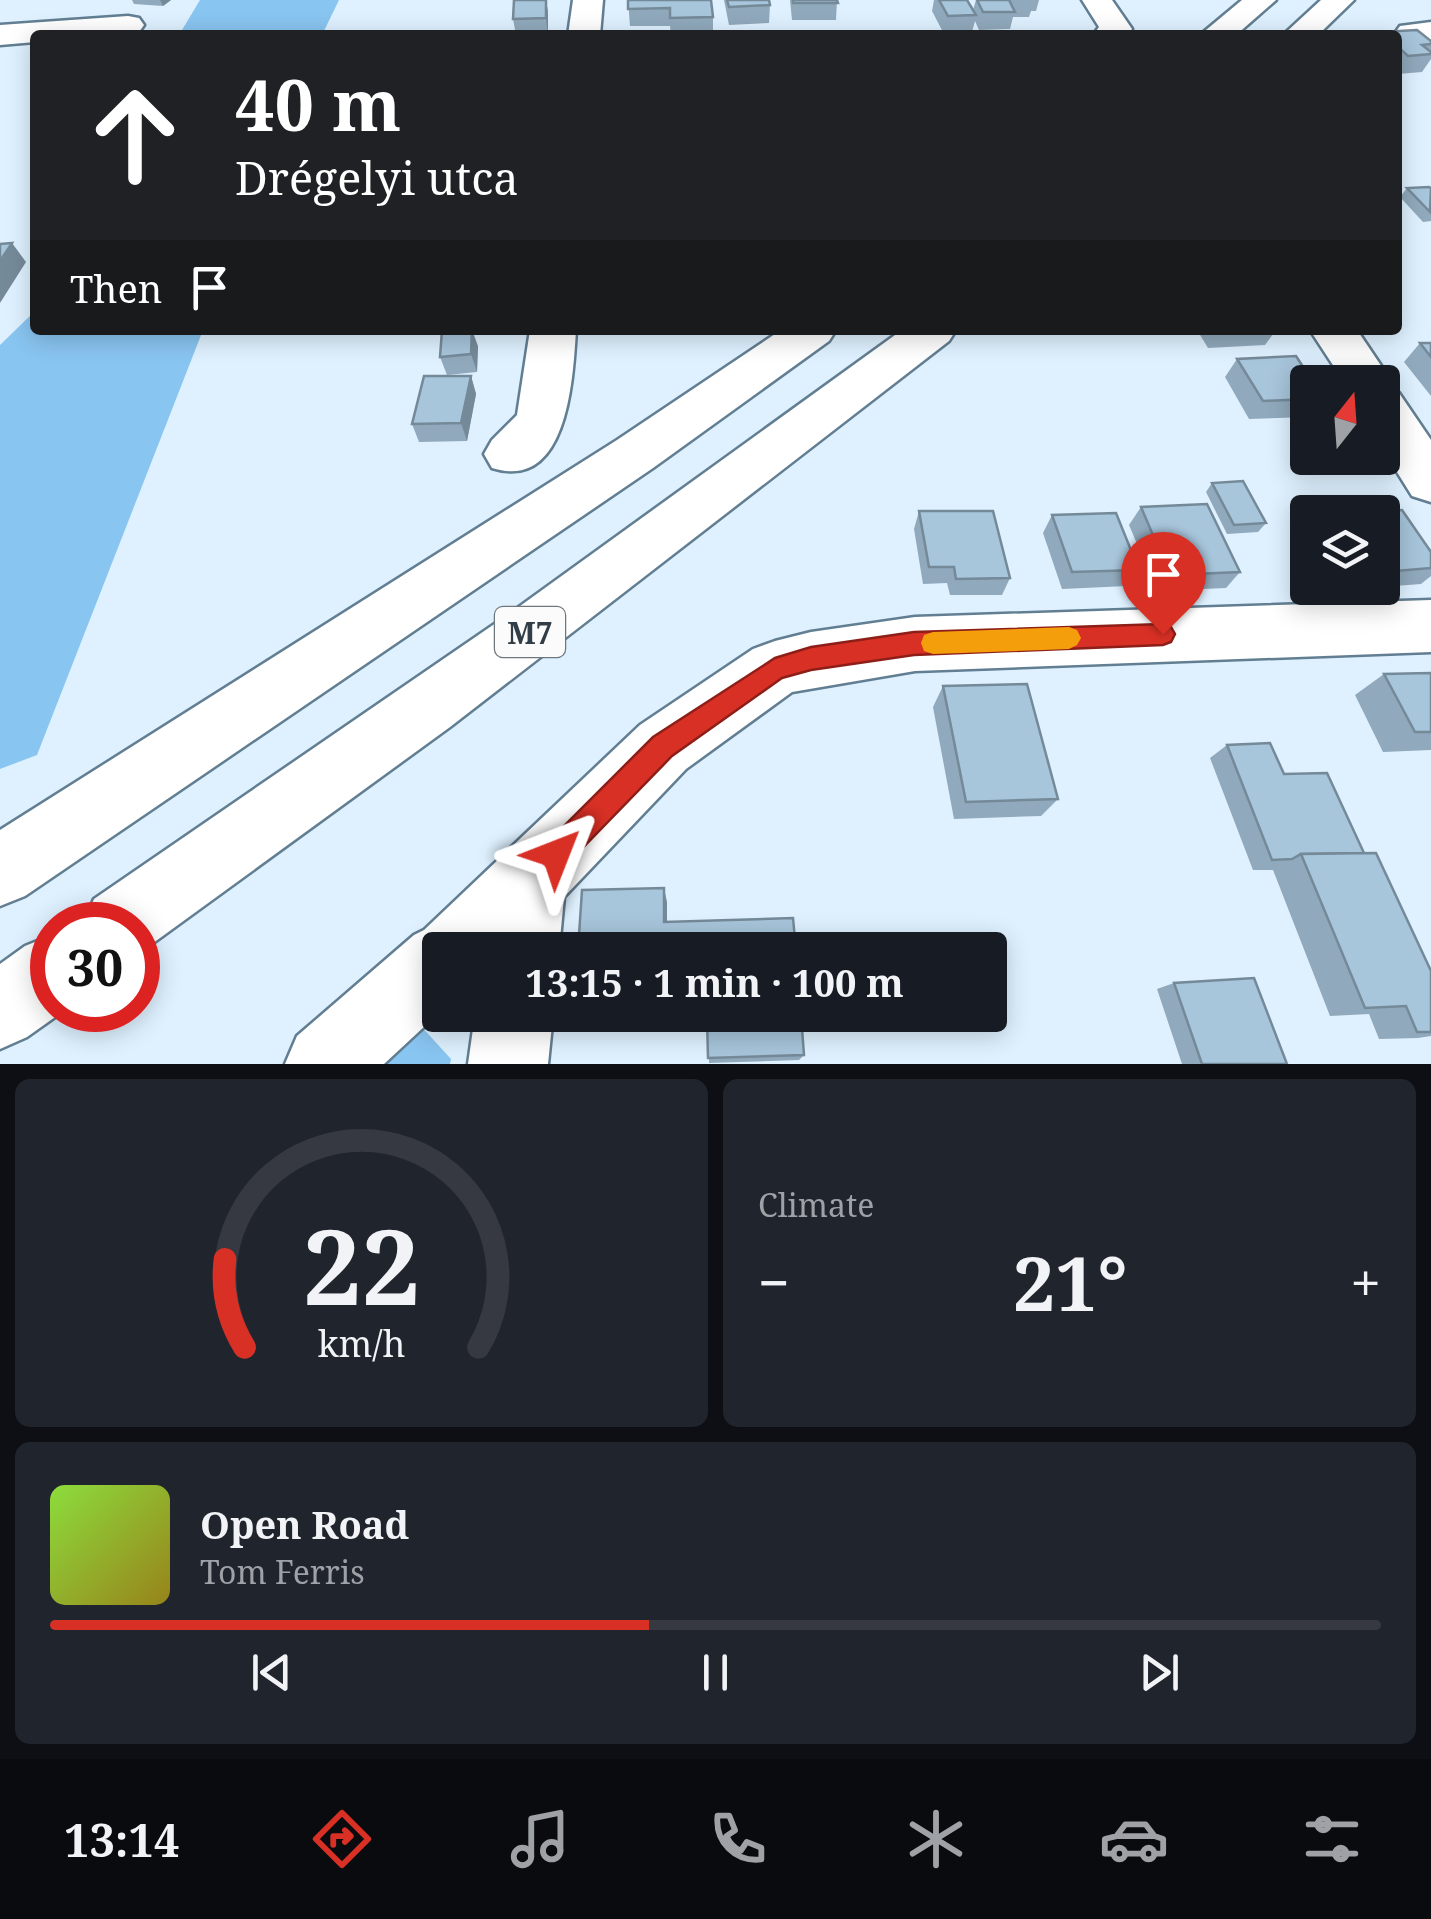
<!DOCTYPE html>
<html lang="en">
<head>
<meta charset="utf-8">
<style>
	body { margin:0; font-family:"Noto Serif",serif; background:#20242c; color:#f1f3f6; height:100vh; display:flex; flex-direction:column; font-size:38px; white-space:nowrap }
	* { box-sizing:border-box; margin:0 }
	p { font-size:32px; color:#9ea1a6 }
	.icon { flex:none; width:55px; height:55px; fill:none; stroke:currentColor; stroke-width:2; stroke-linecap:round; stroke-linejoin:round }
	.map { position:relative; height:1064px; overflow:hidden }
	.details { display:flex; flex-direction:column; gap:15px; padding:15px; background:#0d0f14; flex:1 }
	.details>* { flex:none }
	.top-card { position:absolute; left:30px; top:30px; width:1372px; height:305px; border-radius:10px; box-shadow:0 5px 25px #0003; background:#202124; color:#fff; overflow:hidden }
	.needle { width:65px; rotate:17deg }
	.controls { position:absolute; left:1290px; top:365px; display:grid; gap:20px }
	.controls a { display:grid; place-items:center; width:110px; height:110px; border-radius:10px; background:#171b24; box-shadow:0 5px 25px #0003; font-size:50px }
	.speed { position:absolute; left:30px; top:902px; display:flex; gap:20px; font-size:50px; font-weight:700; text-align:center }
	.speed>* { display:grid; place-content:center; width:130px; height:130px; border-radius:50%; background:#171b24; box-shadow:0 5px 25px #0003; line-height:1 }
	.speed .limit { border:15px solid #d22; background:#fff; color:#111 }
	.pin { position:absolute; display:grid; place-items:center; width:85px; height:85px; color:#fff; margin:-102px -42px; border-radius:50% 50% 50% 0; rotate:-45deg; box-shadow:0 0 10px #0007 }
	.pin .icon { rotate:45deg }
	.me { position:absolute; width:110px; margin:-55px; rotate:45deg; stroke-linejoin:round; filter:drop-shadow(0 0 8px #0008) }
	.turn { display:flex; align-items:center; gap:35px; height:210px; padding:0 40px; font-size:45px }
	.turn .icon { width:130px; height:130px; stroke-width:2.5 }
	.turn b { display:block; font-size:70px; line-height:85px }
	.then { display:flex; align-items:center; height:95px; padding:0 40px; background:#0003; gap:20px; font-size:38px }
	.big { font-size:75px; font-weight:700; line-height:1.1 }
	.details .tile { flex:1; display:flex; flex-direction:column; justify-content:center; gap:15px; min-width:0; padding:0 35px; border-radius:15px; background:#20242c }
	.details .dial { align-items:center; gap:0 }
	.dial svg { height:260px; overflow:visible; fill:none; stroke:#363941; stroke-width:7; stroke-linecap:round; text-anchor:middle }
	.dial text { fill:#f1f3f6; stroke:none }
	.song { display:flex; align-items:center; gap:30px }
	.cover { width:120px; height:120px; border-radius:15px; background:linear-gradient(135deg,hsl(90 70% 55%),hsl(50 70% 35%)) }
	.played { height:10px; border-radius:5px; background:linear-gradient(90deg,#d93025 45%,#363941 45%) }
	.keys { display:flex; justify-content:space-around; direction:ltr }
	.heat { display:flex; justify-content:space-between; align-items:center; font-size:55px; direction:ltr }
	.details .tiles { flex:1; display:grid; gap:15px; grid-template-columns:1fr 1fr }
	.tile:last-child { grid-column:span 2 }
	.trip { position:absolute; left:422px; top:932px; width:585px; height:100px; border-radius:10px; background:#171b24; box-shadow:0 5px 25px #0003; font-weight:700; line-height:100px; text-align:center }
	.tab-bar { display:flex; height:160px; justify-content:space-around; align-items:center; background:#090b0e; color:#9ea1a6 }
	.tab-bar .icon { width:70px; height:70px }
	.tab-bar .selected { color:#d93025 }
	.tab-bar b { font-size:45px; color:#f1f3f6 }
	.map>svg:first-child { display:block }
</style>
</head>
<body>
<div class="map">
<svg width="1431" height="1064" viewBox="0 0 1431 1064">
	<rect width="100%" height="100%" fill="#dff1ff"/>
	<g fill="#89c5f1">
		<polygon points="200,0 339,0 322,35 179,35"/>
		<polygon points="35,311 35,330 203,330 37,755 0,769 0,345"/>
		<polygon points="419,1024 451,1059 450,1064 382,1064"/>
	</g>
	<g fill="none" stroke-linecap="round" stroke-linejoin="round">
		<defs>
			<g id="minor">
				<polygon points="573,0 603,0 600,35 568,35"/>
				<polygon points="1082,0 1112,0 1132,29 1128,35 1093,35 1099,27"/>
				<polygon points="128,16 139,18 144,25 139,32 35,35 35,42 0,45 0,25"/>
				<polygon points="1431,22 1431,42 1400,40 1395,33 1400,26"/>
				<path d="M 530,330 L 576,330 C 573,378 568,492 492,468 L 484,454 L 492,440 L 517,415 Z"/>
				<polygon points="1310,330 1357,330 1392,382 1387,390 1399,393 1431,440 1431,502 1412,496 1382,448 1382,382 1344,382"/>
				<polygon points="1431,600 1431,652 915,671 792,692 686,769 564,897 559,950 440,950 440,1012 384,1064 285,1064 297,1036 414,935 424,930 640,725 753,649 775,641 811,632 915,617"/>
				<polygon points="475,1015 553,1015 548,1064 468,1064"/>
			</g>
			<g id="highway">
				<polygon points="1242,0 1276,0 1236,35 1200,35"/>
				<polygon points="1321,0 1354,0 1318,35 1283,35"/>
				<polygon points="781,330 836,330 829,341 653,468 25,896 0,906 0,830 617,440"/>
				<polygon points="902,330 956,330 949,341 450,727 138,954 138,925 83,925 94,899 509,614"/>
				<polygon points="52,935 52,1010 65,1010 27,1037 0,1049 0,964 25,946"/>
			</g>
		</defs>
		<use href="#minor" stroke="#627e92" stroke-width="5"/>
		<use href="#highway" stroke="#627e92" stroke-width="5"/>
		<use href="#minor" fill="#fff" fill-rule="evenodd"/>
		<use href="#highway" fill="#fff" fill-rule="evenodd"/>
	</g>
	<g fill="#90a9bc">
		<polygon points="132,0 171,0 163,6 134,4"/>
		<polygon points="628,0 713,17 713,35 671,35 670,26 630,26"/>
		<polygon points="724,0 769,0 770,5 769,23 729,25"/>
		<polygon points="790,0 837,0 836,20 792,20"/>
		<polygon points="934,0 967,0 973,10 976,0 1039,0 1036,11 1031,11 1029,17 1013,17 1010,29 979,30 975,21 972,32 944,34 932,11"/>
		<polygon points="548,11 548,35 516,35 513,19"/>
		<polygon points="1417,30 1431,41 1431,59 1422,72 1398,74 1398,35 1378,35 1380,32"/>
		<polygon points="1407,188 1431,188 1431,221 1423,222 1400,197"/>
		<polygon points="1197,330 1276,330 1265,345 1208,348"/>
		<polygon points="1420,343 1431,343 1431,396 1404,362"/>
		<polygon points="478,346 477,372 447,375 440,357"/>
		<polygon points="1237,359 1308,382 1308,417 1249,419 1225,377"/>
		<polygon points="471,376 476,394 467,441 419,442 412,424"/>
		<polygon points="1212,483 1266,523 1258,532 1227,534 1206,492"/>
		<polygon points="1141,507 1240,572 1226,588 1157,591 1129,525"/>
		<polygon points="919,511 1010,578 1002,595 950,595 947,583 923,584 914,529"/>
		<polygon points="1382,512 1431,552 1431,576 1421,584 1382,587"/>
		<polygon points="1052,515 1139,570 1127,586 1062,589 1043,533"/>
		<polygon points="1431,673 1431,750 1383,752 1355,695 1384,674"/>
		<polygon points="943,686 1058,799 1041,816 954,819 933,707"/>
		<polygon points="1227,745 1284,774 1364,853 1431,971 1431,1036 1418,1038 1379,1039 1369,1014 1330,1016 1273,870 1253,870 1210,758"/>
		<polygon points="1174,983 1287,1064 1182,1064 1157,989"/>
		<polygon points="801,1015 804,1055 799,1060 709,1063 708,1026 581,1030 574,1022"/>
	</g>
	<g fill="#758a99">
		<polygon points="160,0 171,0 163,6"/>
		<polygon points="546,0 548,11 548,35 546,18"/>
		<polygon points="12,243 26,262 0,303 0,261"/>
		<polygon points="472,330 478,346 477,372 471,354"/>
		<polygon points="471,376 476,394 467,441 461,423"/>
		<polygon points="664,888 667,902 667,934 664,922"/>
	</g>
	<g fill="#a7c5db" stroke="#758a99" stroke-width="2.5">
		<polygon points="514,0 546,0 546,18 513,19"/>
		<polygon points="628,0 711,0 713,17 670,18 670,8 628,9"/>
		<polygon points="727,0 769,0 770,5 729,7"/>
		<polygon points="793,0 837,0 838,3 793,3"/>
		<polygon points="939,0 967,0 976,15 948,16"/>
		<polygon points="977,0 1009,0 1015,12 983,12"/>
		<polygon points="1417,30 1431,41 1431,44 1422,45 1431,52 1431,54 1408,56 1398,47 1398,35 1383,35 1380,32"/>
		<polygon points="1429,187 1431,188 1430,212 1407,188"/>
		<polygon points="12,243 0,261 0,244"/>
		<polygon points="442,330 472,330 471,354 440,357"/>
		<polygon points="1420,343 1431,343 1431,357"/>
		<polygon points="1296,356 1313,382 1308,382 1308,399 1263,401 1237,359"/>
		<polygon points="424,376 471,376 461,423 412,424"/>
		<polygon points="1243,481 1266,523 1234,525 1212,483"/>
		<polygon points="1207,504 1240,572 1170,575 1141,507"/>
		<polygon points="1402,510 1431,552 1431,568 1384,572 1382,569 1382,512 1359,512"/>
		<polygon points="919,511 993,511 1010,578 956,579 954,567 929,567"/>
		<polygon points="1116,513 1139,570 1072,572 1052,515"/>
		<polygon points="1431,673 1431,732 1415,732 1384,674"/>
		<polygon points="1027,684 1058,799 966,802 943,686"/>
		<polygon points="1270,743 1284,774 1327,773 1364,853 1301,854 1292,859 1272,860 1227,745"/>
		<polygon points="1376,853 1431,971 1431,1032 1417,1032 1406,1006 1365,1008 1301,854"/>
		<polygon points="664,888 664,922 793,918 796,950 578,950 582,890"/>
		<polygon points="1254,978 1287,1064 1202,1064 1174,983"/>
		<polygon points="574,1015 801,1015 804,1055 708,1058 707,1019 574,1022"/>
	</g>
	<polygon fill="#d93025" stroke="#8d1f18" stroke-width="2.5" points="1163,624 1171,627 1175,634 1171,642 1163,645 914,655 811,670 782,678 672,756 567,864 556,868 546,864 542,854 546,844 653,737 775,658 811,647 914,632"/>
	<polygon fill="#f59e0b" points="1069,627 1077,630 1081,638 1077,645 1069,649 933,654 924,651 921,643 924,635 933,632"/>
	<g text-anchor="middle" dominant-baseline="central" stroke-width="10" stroke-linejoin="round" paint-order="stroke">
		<rect fill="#fbfbfb" stroke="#6e777d" stroke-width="2.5" x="495" y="607" width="70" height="50" rx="8"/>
		<g font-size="30" font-weight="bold" fill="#323e47">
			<text x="530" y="632">M7</text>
		</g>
	</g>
</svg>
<div class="controls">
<a><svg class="needle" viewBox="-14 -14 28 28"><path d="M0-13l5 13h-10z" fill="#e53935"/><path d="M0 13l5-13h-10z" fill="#9ea1a6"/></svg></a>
<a><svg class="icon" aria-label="layers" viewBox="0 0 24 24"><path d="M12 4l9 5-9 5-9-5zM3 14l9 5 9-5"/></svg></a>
</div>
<div class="speed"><div class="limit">30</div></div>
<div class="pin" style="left:1163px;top:634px;background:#d93025"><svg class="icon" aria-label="arrive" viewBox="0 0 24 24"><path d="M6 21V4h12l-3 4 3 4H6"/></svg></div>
<svg class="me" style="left:556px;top:854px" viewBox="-20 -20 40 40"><path d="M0-17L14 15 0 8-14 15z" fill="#d93025" stroke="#fff" stroke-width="4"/></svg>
<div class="trip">13:15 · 1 min · 100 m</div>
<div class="top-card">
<div class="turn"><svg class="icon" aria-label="ahead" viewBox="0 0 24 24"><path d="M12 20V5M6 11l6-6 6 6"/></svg><div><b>40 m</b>Drégelyi utca</div></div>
<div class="then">Then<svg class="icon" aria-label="arrive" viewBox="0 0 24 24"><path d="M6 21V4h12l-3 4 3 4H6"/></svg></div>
</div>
</div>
<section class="details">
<div class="tiles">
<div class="tile dial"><svg viewBox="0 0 100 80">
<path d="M14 69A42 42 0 1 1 86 69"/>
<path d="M14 69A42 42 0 0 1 8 42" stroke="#d93025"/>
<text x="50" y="56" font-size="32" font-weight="700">22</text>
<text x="50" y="72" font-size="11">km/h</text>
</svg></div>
<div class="tile"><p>Climate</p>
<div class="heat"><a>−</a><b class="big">21°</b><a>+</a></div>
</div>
<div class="tile">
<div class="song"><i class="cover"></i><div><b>Open Road</b><p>Tom Ferris</p></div></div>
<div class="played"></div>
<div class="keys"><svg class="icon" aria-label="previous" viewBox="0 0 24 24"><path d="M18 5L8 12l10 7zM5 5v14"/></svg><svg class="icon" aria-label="pause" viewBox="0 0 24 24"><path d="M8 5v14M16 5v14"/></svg><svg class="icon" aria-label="next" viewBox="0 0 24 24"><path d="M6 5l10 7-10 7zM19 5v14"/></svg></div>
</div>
</div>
</section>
<nav class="tab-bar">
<b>13:14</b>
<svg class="icon selected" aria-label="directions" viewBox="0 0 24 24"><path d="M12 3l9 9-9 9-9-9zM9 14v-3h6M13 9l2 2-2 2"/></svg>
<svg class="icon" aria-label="music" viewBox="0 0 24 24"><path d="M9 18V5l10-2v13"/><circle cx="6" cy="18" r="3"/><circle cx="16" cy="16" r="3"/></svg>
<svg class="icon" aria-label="phone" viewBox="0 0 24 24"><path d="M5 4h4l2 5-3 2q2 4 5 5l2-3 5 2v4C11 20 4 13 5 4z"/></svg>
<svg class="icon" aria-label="climate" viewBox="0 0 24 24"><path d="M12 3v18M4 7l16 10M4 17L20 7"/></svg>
<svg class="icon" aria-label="car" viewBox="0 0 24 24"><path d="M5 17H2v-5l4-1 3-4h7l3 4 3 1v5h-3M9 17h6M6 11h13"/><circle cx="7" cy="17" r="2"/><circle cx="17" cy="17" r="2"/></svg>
<svg class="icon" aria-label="filters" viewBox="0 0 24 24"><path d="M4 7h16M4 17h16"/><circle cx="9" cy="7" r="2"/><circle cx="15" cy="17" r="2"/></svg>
</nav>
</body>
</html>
